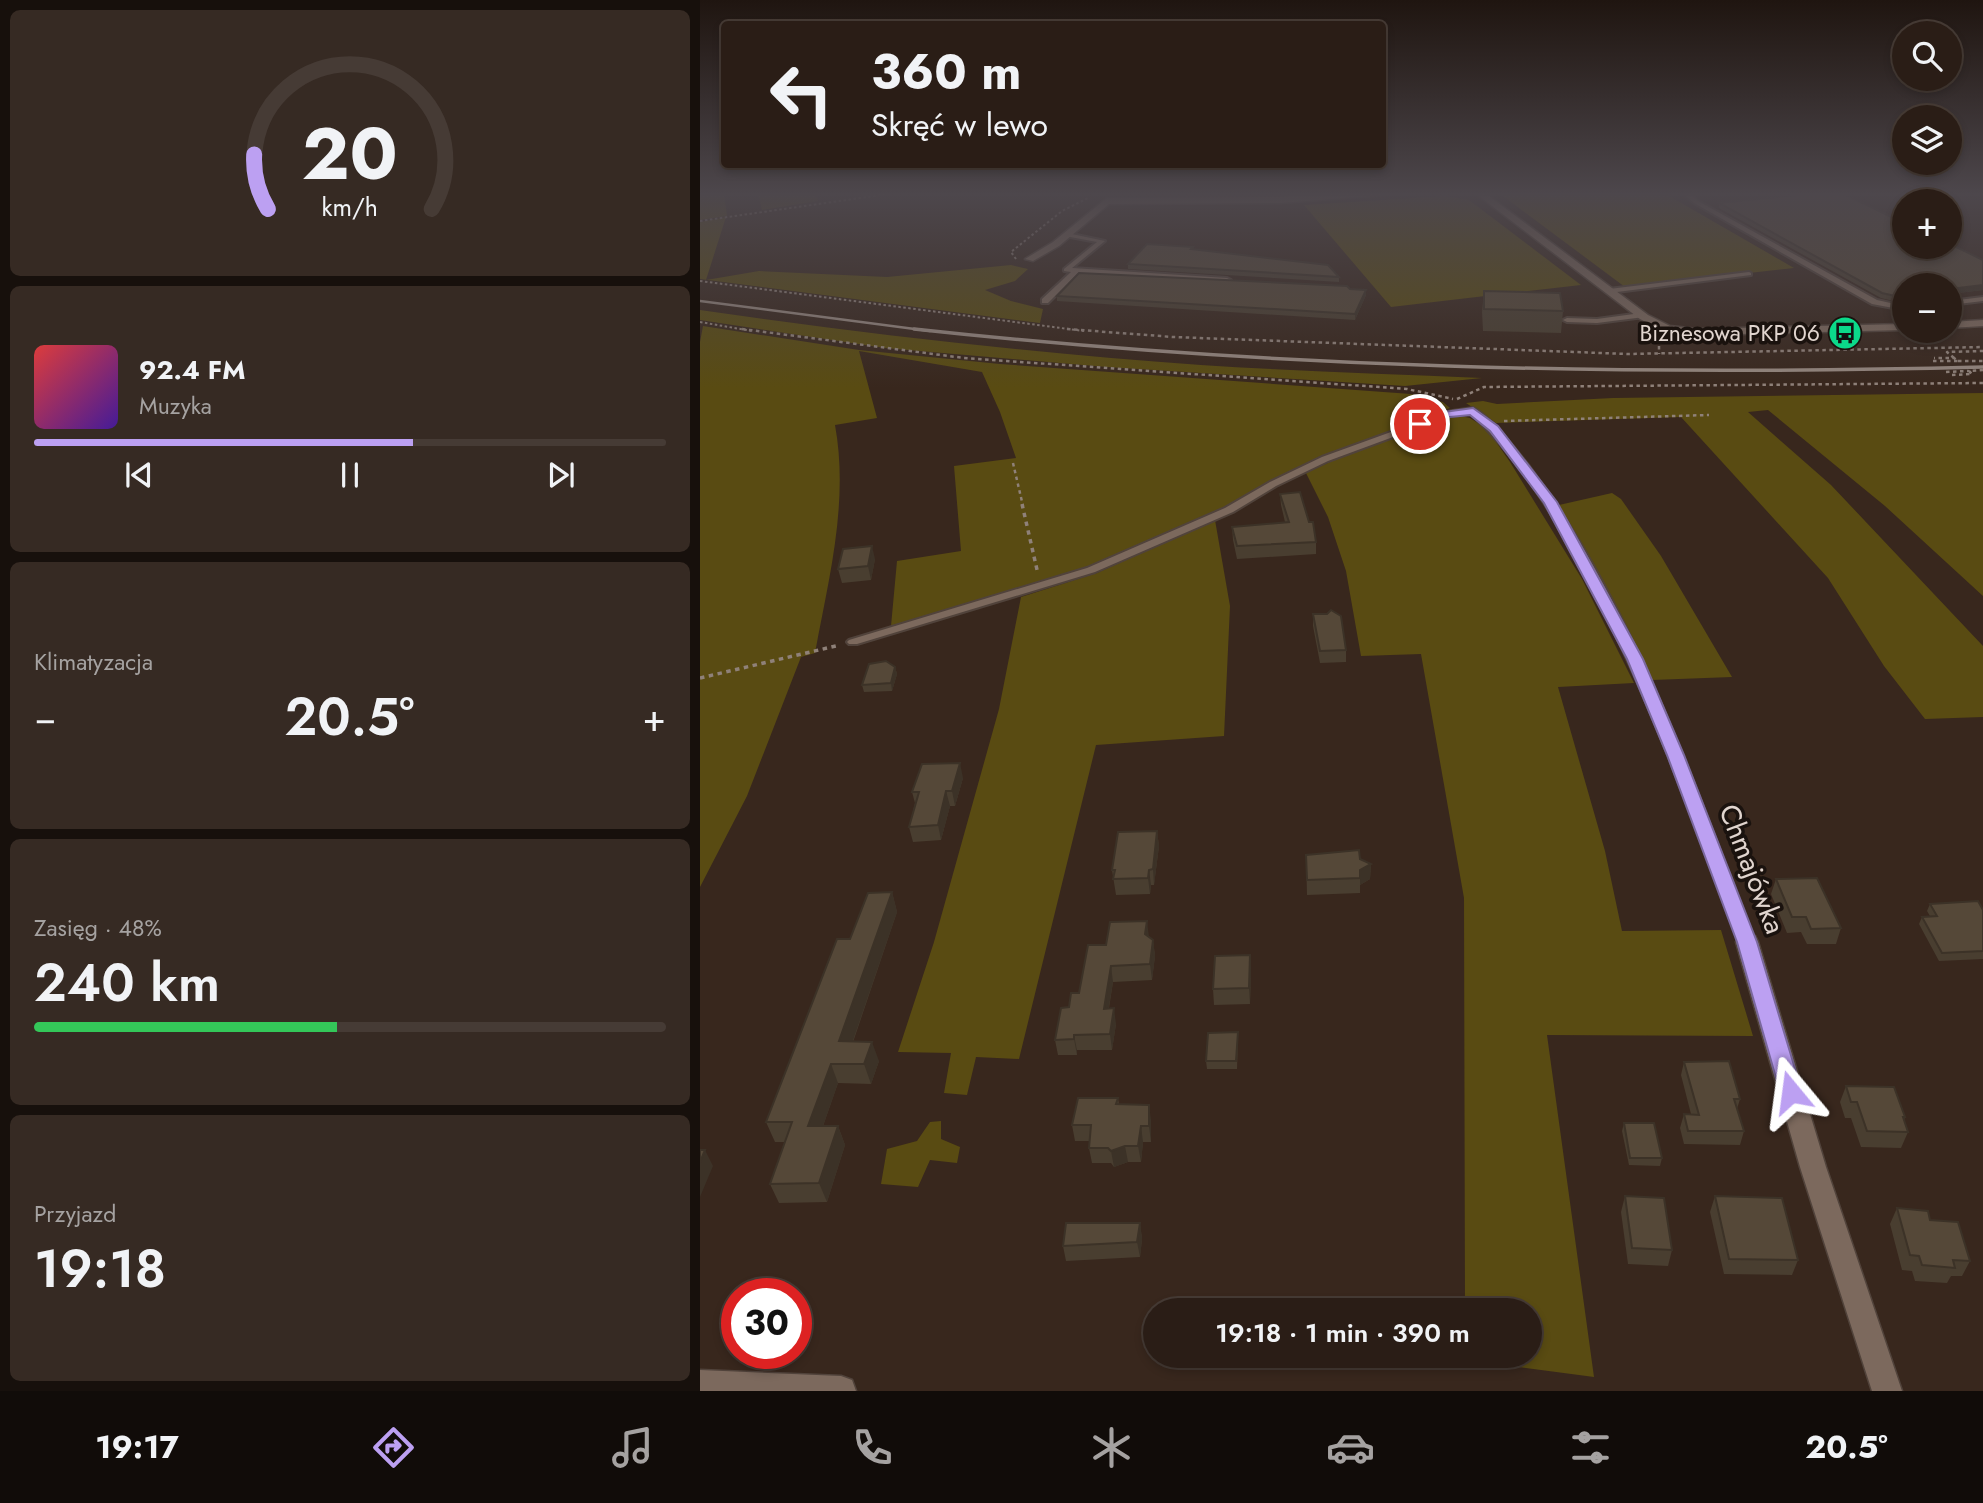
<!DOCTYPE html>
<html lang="pl">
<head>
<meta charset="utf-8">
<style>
	body { margin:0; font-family:Jost,sans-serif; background:#362a23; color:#f1f3f6; height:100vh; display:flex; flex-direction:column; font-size:26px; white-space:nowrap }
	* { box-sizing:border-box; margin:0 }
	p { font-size:23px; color:#a5a2a1 }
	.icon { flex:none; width:38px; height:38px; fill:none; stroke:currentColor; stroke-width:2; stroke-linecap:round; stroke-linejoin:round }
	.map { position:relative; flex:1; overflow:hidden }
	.details { display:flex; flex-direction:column; gap:10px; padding:10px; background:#17100c; width:700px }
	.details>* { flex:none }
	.guide { position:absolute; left:21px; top:21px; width:665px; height:147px; border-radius:7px; box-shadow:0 4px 10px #0003,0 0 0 2px #463b35; background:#2a1d16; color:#f1f3f6; overflow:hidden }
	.fabs { position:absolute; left:1192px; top:21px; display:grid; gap:14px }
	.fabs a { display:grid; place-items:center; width:70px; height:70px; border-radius:50%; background:#2a1d16; box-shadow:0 4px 10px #0003,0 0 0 2px #463b35; font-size:35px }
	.speed { position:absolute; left:21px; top:1278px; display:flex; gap:14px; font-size:35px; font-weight:700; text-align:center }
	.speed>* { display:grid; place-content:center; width:91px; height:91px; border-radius:50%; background:#2a1d16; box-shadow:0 4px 10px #0003,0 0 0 2px #463b35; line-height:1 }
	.speed .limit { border:10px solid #d22; background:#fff; color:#111 }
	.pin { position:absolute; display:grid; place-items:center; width:60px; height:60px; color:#fff; margin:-30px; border:4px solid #fff; border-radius:50%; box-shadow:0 2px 7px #0007 }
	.me { position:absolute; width:77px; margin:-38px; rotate:344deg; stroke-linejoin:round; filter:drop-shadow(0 0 5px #0008) }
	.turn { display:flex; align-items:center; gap:24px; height:147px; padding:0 35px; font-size:32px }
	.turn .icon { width:91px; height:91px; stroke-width:2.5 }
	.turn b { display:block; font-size:49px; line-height:60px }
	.big { font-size:52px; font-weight:600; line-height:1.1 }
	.details .widget { flex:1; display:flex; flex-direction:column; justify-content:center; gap:10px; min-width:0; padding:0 24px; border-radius:10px; background:#362a23 }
	.details .dial { align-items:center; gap:0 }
	.dial svg { height:182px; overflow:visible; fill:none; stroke:#463b35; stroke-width:7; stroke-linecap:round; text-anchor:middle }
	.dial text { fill:#f1f3f6; stroke:none }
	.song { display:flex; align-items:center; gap:21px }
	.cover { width:84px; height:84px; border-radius:10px; background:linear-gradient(135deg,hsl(0 70% 55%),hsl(260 70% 35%)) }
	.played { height:7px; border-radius:4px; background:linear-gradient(90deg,#bca0f2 60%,#463b35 60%) }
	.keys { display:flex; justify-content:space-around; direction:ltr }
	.heat { display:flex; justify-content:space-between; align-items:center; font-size:38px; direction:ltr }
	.charge { height:10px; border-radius:5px; background:linear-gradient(90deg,#34c759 48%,#463b35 0) }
	.trip { position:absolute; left:443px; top:1298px; width:399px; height:70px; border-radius:35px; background:#2a1d16; box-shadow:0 4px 10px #0003,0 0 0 2px #463b35; font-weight:600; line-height:70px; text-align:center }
	.dock { display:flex; height:112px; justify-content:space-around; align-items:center; background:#110c09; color:#a5a2a1 }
	.dock .icon { width:49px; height:49px }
	.dock .selected { color:#bca0f2 }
	.dock b { font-size:32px; color:#f1f3f6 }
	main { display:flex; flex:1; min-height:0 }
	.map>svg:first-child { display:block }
</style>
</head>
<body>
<main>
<section class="details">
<div class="widget dial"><svg viewBox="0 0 100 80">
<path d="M14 69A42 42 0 1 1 86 69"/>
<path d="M14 69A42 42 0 0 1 8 45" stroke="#bca0f2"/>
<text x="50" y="56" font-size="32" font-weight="700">20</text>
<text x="50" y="72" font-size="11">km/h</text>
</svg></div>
<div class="widget">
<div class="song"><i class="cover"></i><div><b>92.4 FM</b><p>Muzyka</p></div></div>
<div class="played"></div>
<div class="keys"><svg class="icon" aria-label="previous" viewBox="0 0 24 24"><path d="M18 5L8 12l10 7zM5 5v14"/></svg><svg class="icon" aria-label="pause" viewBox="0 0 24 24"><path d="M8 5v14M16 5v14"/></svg><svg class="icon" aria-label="next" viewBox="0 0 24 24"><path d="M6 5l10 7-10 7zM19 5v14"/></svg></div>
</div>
<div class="widget"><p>Klimatyzacja</p>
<div class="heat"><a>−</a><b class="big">20.5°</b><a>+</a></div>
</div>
<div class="widget"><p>Zasięg · 48%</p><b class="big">240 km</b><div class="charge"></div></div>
<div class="widget"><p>Przyjazd</p><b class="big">19:18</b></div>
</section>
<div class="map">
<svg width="1283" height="1391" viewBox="0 0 1283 1391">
	<rect width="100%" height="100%" fill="#38271d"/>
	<g fill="#594b12">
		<polygon points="0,193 24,193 27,216 0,220"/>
		<polygon points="58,193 115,193 118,201 62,210"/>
		<polygon points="806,193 964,193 1094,268 925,287 803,196"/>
		<polygon points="745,196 769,200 881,285 691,307 604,205"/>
		<polygon points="26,217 6,280 59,271 187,277 311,265 328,269 315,281 285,290 311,301 343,309 340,323 0,279 0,222"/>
		<path d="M 0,310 C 166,334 333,353 501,365 C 594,371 688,374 782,378 L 705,386 L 407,367 L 185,348 L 0,320 Z"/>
		<path d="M 3,326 L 159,350 L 300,364 L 711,394 L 743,402 L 750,408 L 614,462 L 489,525 L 407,560 L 343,583 L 191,626 L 197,561 L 261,551 L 254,466 L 316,458 L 300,412 L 282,372 L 159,351 L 177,418 L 135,425 C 149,502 129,577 115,653 L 101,657 L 47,796 L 0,887 L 0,342 Z"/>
		<polygon points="1283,393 1283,596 1185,506 1068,410 1048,412 1131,485 1283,646 1283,717 1225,719 1184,666 1128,578 981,417 796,423 766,403 783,401 797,404 913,398"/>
		<polygon points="757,415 770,418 787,429 810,462 882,579 934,683 858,687 905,851 922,931 1021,930 1053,1036 847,1035 894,1377 765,1360 765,1356 830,1356 830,1311 765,1311 764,898 721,654 661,656 646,571 628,517 606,473 643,456"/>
		<polygon points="912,493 921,499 961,556 1032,677 952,680 859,505"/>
		<polygon points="515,520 530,606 524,736 396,745 319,1059 276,1057 267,1095 244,1093 251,1053 198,1052 234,942 299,709 321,597 397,573"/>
		<polygon points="241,1121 241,1139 260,1147 257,1163 230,1160 218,1187 181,1184 187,1149 217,1141 230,1122"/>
	</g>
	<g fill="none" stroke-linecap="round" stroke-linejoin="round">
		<defs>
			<g id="service">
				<polygon points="983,193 990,193 998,201 1177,300 1204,306 1204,310 1172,304 994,203"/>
				<polygon points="367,233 405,241 372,268 527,278 531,280 527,282 378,273 348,303 342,303 342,299 371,272 364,271 364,269 397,242 365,236 364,235"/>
				<polygon points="1049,272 1051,273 1051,275 909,293 905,291 909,289"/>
				<polygon points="1283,297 1283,301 1250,305 1250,301"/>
				<polygon points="941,313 945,315 944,317 897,323 867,322 863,320 867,318 897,319"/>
				<path d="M 773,408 C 792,418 814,448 828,465 C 933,605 992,781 1055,942 L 1052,946 L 1047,948 L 1042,946 L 1039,942 C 992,817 948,691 885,574 C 854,515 820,459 771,414 L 750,416 L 628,461 L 576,486 L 533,512 L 395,572 L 157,644 L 149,644 L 147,642 L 149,640 L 387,568 L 525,508 L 570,482 L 622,457 L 746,412 Z"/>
			</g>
			<g id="minor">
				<polygon points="652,193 708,193 580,203 409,204 359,246 333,261 325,259 353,242 407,198 580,197"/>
				<polygon points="775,193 785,193 948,315 970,326 997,329 1204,324 1204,330 997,335 964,331 940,319"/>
				<polygon points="1283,320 1283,326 1250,328 1250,322"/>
				<polygon points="1047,934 1055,936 1058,942 1126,1167 1202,1391 1172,1391 1100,1167 1036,942 1039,936"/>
			</g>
			<polygon id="tertiary" points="0,1370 141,1376 152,1380 156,1391 0,1391"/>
		</defs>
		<use href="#service" stroke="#51433b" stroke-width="4"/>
		<use href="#minor" stroke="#51433b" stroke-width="3"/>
		<use href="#tertiary" stroke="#51433b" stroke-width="3"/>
		<g stroke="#8f8179" stroke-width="2" stroke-dasharray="2.5 2.5" stroke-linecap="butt">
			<polyline points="0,221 195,193"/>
			<polyline points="316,259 311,252 362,211 388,198"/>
			<polyline points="0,281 384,331"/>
			<polyline points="0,322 52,331"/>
		</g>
		<g stroke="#8f8179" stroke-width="2.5" stroke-dasharray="3.5 3.5" stroke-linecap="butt">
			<polyline points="42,329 264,358 707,389 753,399"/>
			<polyline points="367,329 473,337 928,354 1283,347"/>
			<polyline points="959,339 959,354"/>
			<polyline points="1254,358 1247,352 1283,351"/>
			<polyline points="1233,361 1258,361 1254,358 1234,358"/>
			<polyline points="1258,361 1283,361"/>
			<polyline points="1246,372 1268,371"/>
			<polyline points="1252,375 1272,374 1269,371 1283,370"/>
			<polyline points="757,399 784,387 1283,383"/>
			<polyline points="804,421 1009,415"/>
			<polyline points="313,463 323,506"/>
		</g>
		<g stroke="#8f8179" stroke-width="3.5" stroke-dasharray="4.5 4.5" stroke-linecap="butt">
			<polyline points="322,504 338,574"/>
			<polyline points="0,678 140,645"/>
		</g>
		<use href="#service" fill="#7c695d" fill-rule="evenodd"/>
		<use href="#minor" fill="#7c695d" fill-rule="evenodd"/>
		<use href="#tertiary" fill="#7c695d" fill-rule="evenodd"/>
		<polyline stroke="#94867e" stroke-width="2.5" points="0,301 230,331"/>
		<path stroke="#94867e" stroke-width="3.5" d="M 214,329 C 570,368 925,376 1283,367"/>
	</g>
	<g fill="#493e30">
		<polygon points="1019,203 1283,260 1283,290 1250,294 1204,285 1204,300 1193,301 1181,298 1019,208"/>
		<polygon points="493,247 493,249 639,277 639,282 428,269 428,264"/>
		<polygon points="666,290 666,295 655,320 357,301 357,296"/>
		<polygon points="784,291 863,311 861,333 783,331 782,312"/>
		<polygon points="580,494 609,522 616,542 616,554 537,559 533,540 532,527 585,522 581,505"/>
		<polygon points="175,559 171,580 142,583 138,569"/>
		<polygon points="613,614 646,650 646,662 620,663 613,626"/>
		<polygon points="195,667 197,674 192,691 164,692 162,685"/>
		<polygon points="263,778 255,806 250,806 241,840 213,842 209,827 215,803 212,792"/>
		<polygon points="457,831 459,846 454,885 451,885 450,894 416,895 412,870"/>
		<polygon points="606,855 660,859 671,864 670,879 660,885 660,893 607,895"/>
		<polygon points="1076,879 1141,928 1136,944 1107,944 1101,932 1087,933 1071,894"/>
		<polygon points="192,892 197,912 153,1042 179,1061 171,1084 138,1083 123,1126 138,1126 145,1145 127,1202 79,1203 70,1184 85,1142 75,1142 66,1122 150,939"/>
		<polygon points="1230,904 1283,910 1283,959 1239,961 1219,924 1222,917 1230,916 1227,911"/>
		<polygon points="449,937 453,940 455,956 452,980 413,982 409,1008 416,1024 412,1050 377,1050 377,1055 358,1055 355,1040 369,1007 379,993 406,945"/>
		<polygon points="550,955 551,971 550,1004 514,1005 513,989"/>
		<polygon points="538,1040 537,1069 507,1069 506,1061"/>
		<polygon points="984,1062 1040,1099 1037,1109 1044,1131 1040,1145 984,1144 980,1128 984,1114 991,1114 981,1075"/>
		<polygon points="1146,1086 1205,1117 1204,1120 1208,1132 1201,1148 1161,1147 1151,1118 1145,1118 1140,1102"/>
		<polygon points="418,1098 419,1104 451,1120 451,1142 443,1142 441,1162 428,1162 414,1167 411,1163 392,1163 389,1148 389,1141 375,1141 372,1125"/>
		<polygon points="924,1123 962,1158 960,1166 929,1165 922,1131"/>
		<polygon points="925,1196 972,1250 968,1266 928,1264 921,1212"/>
		<polygon points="1015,1196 1098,1260 1092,1275 1024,1274 1010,1212"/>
		<polygon points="1197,1208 1230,1220 1270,1261 1262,1276 1251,1276 1247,1283 1215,1281 1212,1271 1202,1270 1190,1224"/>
		<polygon points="440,1223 442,1239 440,1257 366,1261 363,1246"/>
	</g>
	<g fill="#3c3227">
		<polygon points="1283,285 1283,290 1250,294 1250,289"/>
		<polygon points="666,290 666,295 655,320 655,314"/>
		<polygon points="1204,294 1204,300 1193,301 1195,296"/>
		<polygon points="172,546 175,559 171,580 168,566"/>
		<polygon points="195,667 197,674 192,691 191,683"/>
		<polygon points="260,763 263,778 255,806 252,791"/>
		<polygon points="246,791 250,806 241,840 238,825"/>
		<polygon points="457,831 459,846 454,885 453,869"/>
		<polygon points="671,864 670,879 660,885 660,870"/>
		<polygon points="449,870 451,885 450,894 448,878"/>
		<polygon points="192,892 197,912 146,1061 139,1041"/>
		<polygon points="447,921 449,937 445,934"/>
		<polygon points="453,940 455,956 452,980 450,964"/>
		<polygon points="550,955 551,971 550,1004 549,988"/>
		<polygon points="411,966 413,982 406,1024 404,1009"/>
		<polygon points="414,1008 416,1024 412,1050 410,1034"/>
		<polygon points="374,1035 377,1050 377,1055 374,1039"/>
		<polygon points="172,1042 179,1061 171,1084 164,1064"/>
		<polygon points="131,1064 138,1083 116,1146 108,1126"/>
		<polygon points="449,1105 451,1120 451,1142 449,1126"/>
		<polygon points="138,1126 145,1145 127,1202 119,1183"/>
		<polygon points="441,1126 443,1142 441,1162 438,1146"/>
		<polygon points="425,1146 428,1162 414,1167 411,1151"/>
		<polygon points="5,1150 13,1166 0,1197 0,1162"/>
		<polygon points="440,1223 442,1239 440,1257 437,1242"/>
	</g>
	<g fill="#554838" stroke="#3c3227" stroke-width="2">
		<polygon points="1118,193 1142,193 1204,223 1204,247 1250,247 1250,244 1283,260 1283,285 1250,289 1250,285 1204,285 1204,294 1195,296 1182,293 1019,203"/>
		<polygon points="447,244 493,247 491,249 628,265 639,277 428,264"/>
		<polygon points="379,273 647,286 650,289 666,290 655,314 357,296"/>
		<polygon points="784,291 860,293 863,311 784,309"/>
		<polygon points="600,492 609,522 613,522 616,542 537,546 532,527 589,522 580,494"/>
		<polygon points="172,546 168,566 138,569 143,549"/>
		<polygon points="631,610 641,616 646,650 620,651 613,614 627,614"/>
		<polygon points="186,661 195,667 191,683 162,685 169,664"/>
		<polygon points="260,763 252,791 246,791 238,825 209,827 219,792 212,792 222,764"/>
		<polygon points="457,831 453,869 449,870 448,878 413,879 415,870 412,870 418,832"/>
		<polygon points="659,850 660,859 671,864 660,870 660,878 607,880 606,855"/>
		<polygon points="1117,878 1141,928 1111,929 1106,917 1092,917 1076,879"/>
		<polygon points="192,892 139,1041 172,1042 164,1064 131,1064 108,1126 138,1126 119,1183 70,1184 92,1122 66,1122 137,939 150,939 168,893"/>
		<polygon points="1278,901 1283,910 1283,951 1242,953 1222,917 1237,916 1230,904"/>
		<polygon points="447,921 445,934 453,940 450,964 411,966 404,1009 414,1008 410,1034 374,1035 374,1039 355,1040 361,1008 369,1007 371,993 379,993 388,945 406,945 410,922"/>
		<polygon points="550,955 549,988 513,989 515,956"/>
		<polygon points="538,1032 536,1061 506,1061 508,1033"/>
		<polygon points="1029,1061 1040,1099 1034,1099 1044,1131 988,1131 984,1114 999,1115 984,1062"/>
		<polygon points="1146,1086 1194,1087 1205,1117 1203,1117 1208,1132 1167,1131 1157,1102 1151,1102"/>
		<polygon points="378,1098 418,1098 416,1104 449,1105 449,1126 441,1126 438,1146 425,1146 411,1151 408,1148 389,1148 391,1125 372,1125"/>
		<polygon points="924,1123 954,1123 962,1158 930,1158"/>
		<polygon points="0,1150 5,1150 0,1162"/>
		<polygon points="925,1196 964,1198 972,1250 932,1248"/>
		<polygon points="1015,1196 1082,1198 1098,1260 1029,1259"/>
		<polygon points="1197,1208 1228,1211 1230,1220 1258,1222 1270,1261 1253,1260 1255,1268 1222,1265 1219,1256 1210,1255"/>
		<polygon points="366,1223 440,1223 437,1242 363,1246"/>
	</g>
	<linearGradient id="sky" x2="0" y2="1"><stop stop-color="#1f1510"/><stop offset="0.5" stop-color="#4d474c"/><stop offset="1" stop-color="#4d474c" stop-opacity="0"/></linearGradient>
	<rect width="1283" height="388" fill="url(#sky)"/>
	<polygon fill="#bca0f2" stroke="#7a689d" stroke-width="2" points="773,408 798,426 857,502 943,659 984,755 1057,942 1102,1092 1099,1099 1091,1101 1083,1099 1080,1092 1037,942 967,755 927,659 844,503 790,431 770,415 750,417 720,427 715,424 744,412"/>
	<defs>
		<symbol id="bus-disc" viewBox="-11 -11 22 22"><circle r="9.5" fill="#0bd98a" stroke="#1a120e"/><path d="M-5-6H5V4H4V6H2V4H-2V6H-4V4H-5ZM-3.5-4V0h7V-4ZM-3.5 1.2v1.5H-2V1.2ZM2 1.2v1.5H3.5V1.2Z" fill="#111"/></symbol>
	</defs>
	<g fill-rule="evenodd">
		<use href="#bus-disc" x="1126" y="314" width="38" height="38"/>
	</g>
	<g text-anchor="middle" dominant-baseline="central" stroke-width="7" stroke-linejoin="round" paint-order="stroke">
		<g font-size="23" fill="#e1d5cf" stroke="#1a120e" text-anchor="end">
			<text x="1120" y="333">Biznesowa PKP 06</text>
		</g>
		<g font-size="28" fill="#e1d5cf" stroke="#1a120e">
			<text transform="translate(1052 869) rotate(69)">Chmajówka</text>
		</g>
	</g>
</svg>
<div class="fabs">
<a><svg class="icon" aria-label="search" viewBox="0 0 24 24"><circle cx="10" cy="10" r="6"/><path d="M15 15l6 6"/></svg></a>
<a><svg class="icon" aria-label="layers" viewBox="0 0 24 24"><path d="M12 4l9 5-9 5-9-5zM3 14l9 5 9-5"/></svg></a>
<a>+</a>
<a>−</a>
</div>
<div class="speed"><div class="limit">30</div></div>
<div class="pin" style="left:720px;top:424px;background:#d93025"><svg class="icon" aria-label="arrive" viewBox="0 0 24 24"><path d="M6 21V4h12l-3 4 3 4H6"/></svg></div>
<svg class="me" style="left:1091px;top:1092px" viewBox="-20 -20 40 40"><path d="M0-17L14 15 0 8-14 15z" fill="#bca0f2" stroke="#fff" stroke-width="4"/></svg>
<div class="trip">19:18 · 1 min · 390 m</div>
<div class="guide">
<div class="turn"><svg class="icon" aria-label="left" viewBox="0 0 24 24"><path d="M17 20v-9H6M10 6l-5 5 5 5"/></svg><div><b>360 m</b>Skręć w lewo</div></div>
</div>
</div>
</main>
<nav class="dock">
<b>19:17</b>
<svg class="icon selected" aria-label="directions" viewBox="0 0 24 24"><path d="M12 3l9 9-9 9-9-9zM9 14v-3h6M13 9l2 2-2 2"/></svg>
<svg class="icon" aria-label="music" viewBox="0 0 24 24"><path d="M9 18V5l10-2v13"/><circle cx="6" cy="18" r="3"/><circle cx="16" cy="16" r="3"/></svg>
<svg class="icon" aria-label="phone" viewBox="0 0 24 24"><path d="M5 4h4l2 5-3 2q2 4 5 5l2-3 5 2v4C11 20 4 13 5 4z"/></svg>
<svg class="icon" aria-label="climate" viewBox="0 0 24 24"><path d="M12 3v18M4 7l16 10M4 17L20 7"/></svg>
<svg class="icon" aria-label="car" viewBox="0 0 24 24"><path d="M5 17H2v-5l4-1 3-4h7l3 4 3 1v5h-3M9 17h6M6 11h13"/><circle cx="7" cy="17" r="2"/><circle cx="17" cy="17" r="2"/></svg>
<svg class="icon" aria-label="filters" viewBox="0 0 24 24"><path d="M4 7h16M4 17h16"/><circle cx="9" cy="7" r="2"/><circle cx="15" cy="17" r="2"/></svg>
<b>20.5°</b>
</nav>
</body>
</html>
